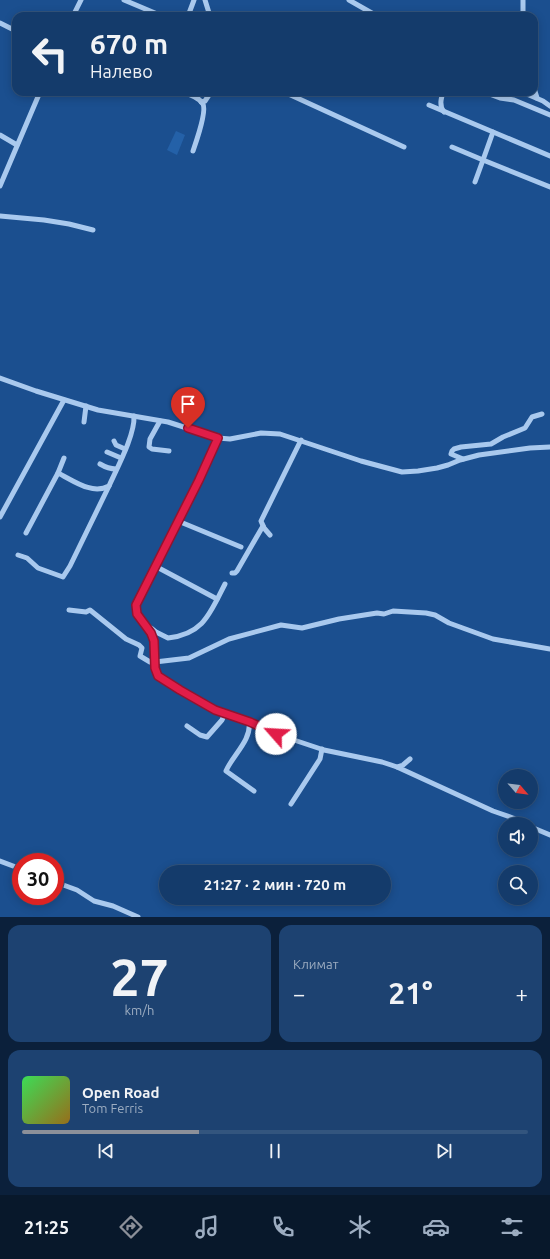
<!DOCTYPE html>
<html lang="ru">
<head>
<meta charset="utf-8">
<style>
	body { margin:0; font-family:Ubuntu,sans-serif; background:#1d4271; color:#f1f3f6; height:100vh; display:flex; flex-direction:column; font-size:15px; white-space:nowrap }
	* { box-sizing:border-box; margin:0 }
	p { font-size:13px; color:#9dadc1 }
	.icon { flex:none; width:22px; height:22px; fill:none; stroke:currentColor; stroke-width:2; stroke-linecap:round; stroke-linejoin:round }
	.map { position:relative; height:917px; overflow:hidden }
	.details { display:flex; flex-direction:column; gap:8px; padding:8px; background:#0b203b; flex:1 }
	.details>* { flex:none }
	.banner { position:absolute; left:12px; top:12px; width:526px; height:84px; border-radius:12px; box-shadow:0 2px 10px #0003,0 0 0 1px #33557e; background:#143b6b; color:#f1f3f6; overflow:hidden }
	.needle { width:26px; rotate:118deg }
	.fabs { position:absolute; left:498px; top:769px; display:grid; gap:8px }
	.fabs a { display:grid; place-items:center; width:40px; height:40px; border-radius:50%; background:#143b6b; box-shadow:0 2px 10px #0003,0 0 0 1px #33557e; font-size:20px }
	.speed { position:absolute; left:12px; top:853px; display:flex; gap:8px; font-size:20px; font-weight:700; text-align:center }
	.speed>* { display:grid; place-content:center; width:52px; height:52px; border-radius:50%; background:#143b6b; box-shadow:0 2px 10px #0003,0 0 0 1px #33557e; line-height:1 }
	.speed .limit { border:6px solid #d22; background:#fff; color:#111 }
	.pin { position:absolute; display:grid; place-items:center; width:34px; height:34px; color:#fff; margin:-41px -17px; border-radius:50% 50% 50% 0; rotate:-45deg; box-shadow:0 0 4px #0007 }
	.pin .icon { rotate:45deg }
	.me { position:absolute; width:44px; margin:-22px; rotate:296deg; stroke-linejoin:round; filter:drop-shadow(0 0 3px #0008) }
	.turn { display:flex; align-items:center; gap:14px; height:84px; padding:0 12px; font-size:18px }
	.turn .icon { width:52px; height:52px; stroke-width:2.5 }
	.turn b { display:block; font-size:28px; line-height:34px }
	.big { font-size:30px; font-weight:600; line-height:1.1 }
	.details .tile { flex:1; display:flex; flex-direction:column; justify-content:center; gap:6px; min-width:0; padding:0 14px; border-radius:12px; background:#1d4271 }
	.details .dial { align-items:center; gap:0 }
	.dial b { font-size:52px; line-height:1 }
	.song { display:flex; align-items:center; gap:12px }
	.cover { width:48px; height:48px; border-radius:6px; background:linear-gradient(135deg,hsl(130 70% 55%),hsl(40 70% 35%)) }
	.played { height:4px; border-radius:2px; background:linear-gradient(90deg,#8c9099 35%,#33557e 35%) }
	.keys { display:flex; justify-content:space-around; direction:ltr }
	.heat { display:flex; justify-content:space-between; align-items:center; font-size:22px; direction:ltr }
	.details .tiles { flex:1; display:grid; gap:8px; grid-template-columns:1fr 1fr }
	.tile:last-child { grid-column:span 2 }
	.trip { position:absolute; left:159px; top:865px; width:232px; height:40px; border-radius:20px; background:#143b6b; box-shadow:0 2px 10px #0003,0 0 0 1px #33557e; font-weight:600; line-height:40px; text-align:center }
	.tabs { display:flex; height:64px; justify-content:space-around; align-items:center; background:#08182b; color:#9dadc1 }
	.tabs .icon { width:28px; height:28px }
	.tabs .on { color:#8c9099 }
	.tabs b { font-size:18px; color:#f1f3f6 }
	.map>svg:first-child { display:block }
</style>
</head>
<body>
<div class="map">
<svg width="550" height="917" viewBox="0 0 550 917">
	<rect width="100%" height="100%" fill="#1b4f8f"/>
	<polygon fill="#2461a8" points="176,131 185,135 177,155 167,150"/>
	<g fill="none" stroke-linecap="round" stroke-linejoin="round">
		<g stroke="#a9c9ee" stroke-width="5">
			<polyline points="124,0 162,16"/>
			<polyline points="205,0 210,16"/>
			<polyline points="349,0 377,16"/>
			<polyline points="523,0 523,16"/>
			<polyline points="73,16 81,0"/>
			<polyline points="188,16 194,0"/>
			<polyline points="0,23 16,31"/>
			<polyline points="534,88 537,98"/>
			<path d="M 181,92 C 189,94 199,97 203,104 C 207,112 196,142 193,151"/>
			<polyline points="284,92 404,147"/>
			<path d="M 443,92 C 441,99 439,106 444,112"/>
			<polyline points="484,92 500,98 514,100 550,115"/>
			<polyline points="522,92 543,101 550,106"/>
			<polyline points="201,102 205,101 211,92"/>
			<polyline points="429,105 550,156"/>
			<polyline points="0,135 17,145"/>
			<polyline points="452,147 483,160 493,132"/>
			<polyline points="475,182 483,160 550,187"/>
			<polyline points="0,186 40,92"/>
			<polyline points="0,216 44,220 69,224 93,230"/>
			<polyline points="0,378 36,391 98,410 168,422 218,438 230,439 261,433 280,434 361,461 402,472 418,471 437,468 448,465 460,460 479,455 530,448 550,447"/>
			<polyline points="160,421 150,439 149,447 152,449 169,451"/>
			<polyline points="84,422 86,406"/>
			<polyline points="218,438 205,468 136,605 137,614 151,633 154,641 155,668 157,673 160,678 180,690 215,710 250,722 276,734 324,750 382,762 397,767 403,765 410,759"/>
			<polyline points="114,441 116,445 125,449"/>
			<polyline points="107,452 121,458"/>
			<path d="M 64,458 L 58,473 C 74,481 92,495 109,486 C 117,468 135,435 134,416"/>
			<polyline points="463,459 451,454 452,451 454,449 461,447 491,444 503,437 525,428 532,417 542,414"/>
			<path d="M 100,464 C 105,467 110,469 116,469"/>
			<polyline points="0,517 64,400"/>
			<polyline points="178,521 241,547"/>
			<polyline points="26,533 58,473"/>
			<polyline points="270,535 264,528 261,521 301,440"/>
			<polyline points="18,555 27,558 38,568 63,577 70,566 109,486"/>
			<polyline points="155,566 217,599"/>
			<polyline points="232,573 235,573 237,571 263,526"/>
			<polyline points="69,610 86,612 90,610 126,639 139,645 142,648 140,656 150,662 155,662 189,658 229,639 281,625 302,628 339,619 377,613 384,614 393,611 426,613 435,615 449,623 493,639 550,649"/>
			<path d="M 148,629 L 151,628 L 156,632 L 168,638 C 204,634 210,613 225,584"/>
			<path d="M 249,722 C 252,740 232,756 226,771 L 254,791"/>
			<polyline points="187,726 200,735 207,737 222,720 225,713"/>
			<polyline points="397,767 493,811 513,818 525,824"/>
			<polyline points="291,804 320,759 322,749"/>
			<polyline points="531,827 550,835"/>
			<polyline points="0,861 21,869"/>
			<polyline points="55,882 77,890 94,901 113,906 138,917"/>
		</g>
	</g>
	<g fill="none" stroke-linecap="round" stroke-linejoin="round">
		<defs>
			<polyline id="route" points="188,428 218,438 199,480 136,605 137,614 151,633 154,641 155,668 158,676 180,690 215,710 250,722 276,734"/>
		</defs>
		<use href="#route" stroke="#92132f" stroke-width="10"/>
		<use href="#route" stroke="#e11d48" stroke-width="7"/>
	</g>
</svg>
<div class="fabs">
<a><svg class="needle" viewBox="-14 -14 28 28"><path d="M0-13l5 13h-10z" fill="#e53935"/><path d="M0 13l5-13h-10z" fill="#9dadc1"/></svg></a>
<a><svg class="icon" aria-label="sound" viewBox="0 0 24 24"><path d="M4 9h4l5-4v14l-5-4H4zM17 9q2 3 0 6"/></svg></a>
<a><svg class="icon" aria-label="search" viewBox="0 0 24 24"><circle cx="10" cy="10" r="6"/><path d="M15 15l6 6"/></svg></a>
</div>
<div class="speed"><div class="limit">30</div></div>
<div class="pin" style="left:188px;top:428px;background:#d93025"><svg class="icon" aria-label="arrive" viewBox="0 0 24 24"><path d="M6 21V4h12l-3 4 3 4H6"/></svg></div>
<svg class="me" style="left:276px;top:734px" viewBox="-20 -20 40 40"><circle r="19" fill="#fff"/><path d="M0-13L10 11 0 6-10 11z" fill="#e11d48"/></svg>
<div class="trip">21:27 · 2 мин · 720 m</div>
<div class="banner">
<div class="turn"><svg class="icon" aria-label="left" viewBox="0 0 24 24"><path d="M17 20v-9H6M10 6l-5 5 5 5"/></svg><div><b>670 m</b>Налево</div></div>
</div>
</div>
<section class="details">
<div class="tiles">
<div class="tile dial"><b>27</b><p>km/h</p></div>
<div class="tile"><p>Климат</p>
<div class="heat"><a>−</a><b class="big">21°</b><a>+</a></div>
</div>
<div class="tile">
<div class="song"><i class="cover"></i><div><b>Open Road</b><p>Tom Ferris</p></div></div>
<div class="played"></div>
<div class="keys"><svg class="icon" aria-label="previous" viewBox="0 0 24 24"><path d="M18 5L8 12l10 7zM5 5v14"/></svg><svg class="icon" aria-label="pause" viewBox="0 0 24 24"><path d="M8 5v14M16 5v14"/></svg><svg class="icon" aria-label="next" viewBox="0 0 24 24"><path d="M6 5l10 7-10 7zM19 5v14"/></svg></div>
</div>
</div>
</section>
<nav class="tabs">
<b>21:25</b>
<svg class="icon on" aria-label="directions" viewBox="0 0 24 24"><path d="M12 3l9 9-9 9-9-9zM9 14v-3h6M13 9l2 2-2 2"/></svg>
<svg class="icon" aria-label="music" viewBox="0 0 24 24"><path d="M9 18V5l10-2v13"/><circle cx="6" cy="18" r="3"/><circle cx="16" cy="16" r="3"/></svg>
<svg class="icon" aria-label="phone" viewBox="0 0 24 24"><path d="M5 4h4l2 5-3 2q2 4 5 5l2-3 5 2v4C11 20 4 13 5 4z"/></svg>
<svg class="icon" aria-label="climate" viewBox="0 0 24 24"><path d="M12 3v18M4 7l16 10M4 17L20 7"/></svg>
<svg class="icon" aria-label="car" viewBox="0 0 24 24"><path d="M5 17H2v-5l4-1 3-4h7l3 4 3 1v5h-3M9 17h6M6 11h13"/><circle cx="7" cy="17" r="2"/><circle cx="17" cy="17" r="2"/></svg>
<svg class="icon" aria-label="filters" viewBox="0 0 24 24"><path d="M4 7h16M4 17h16"/><circle cx="9" cy="7" r="2"/><circle cx="15" cy="17" r="2"/></svg>
</nav>
</body>
</html>
